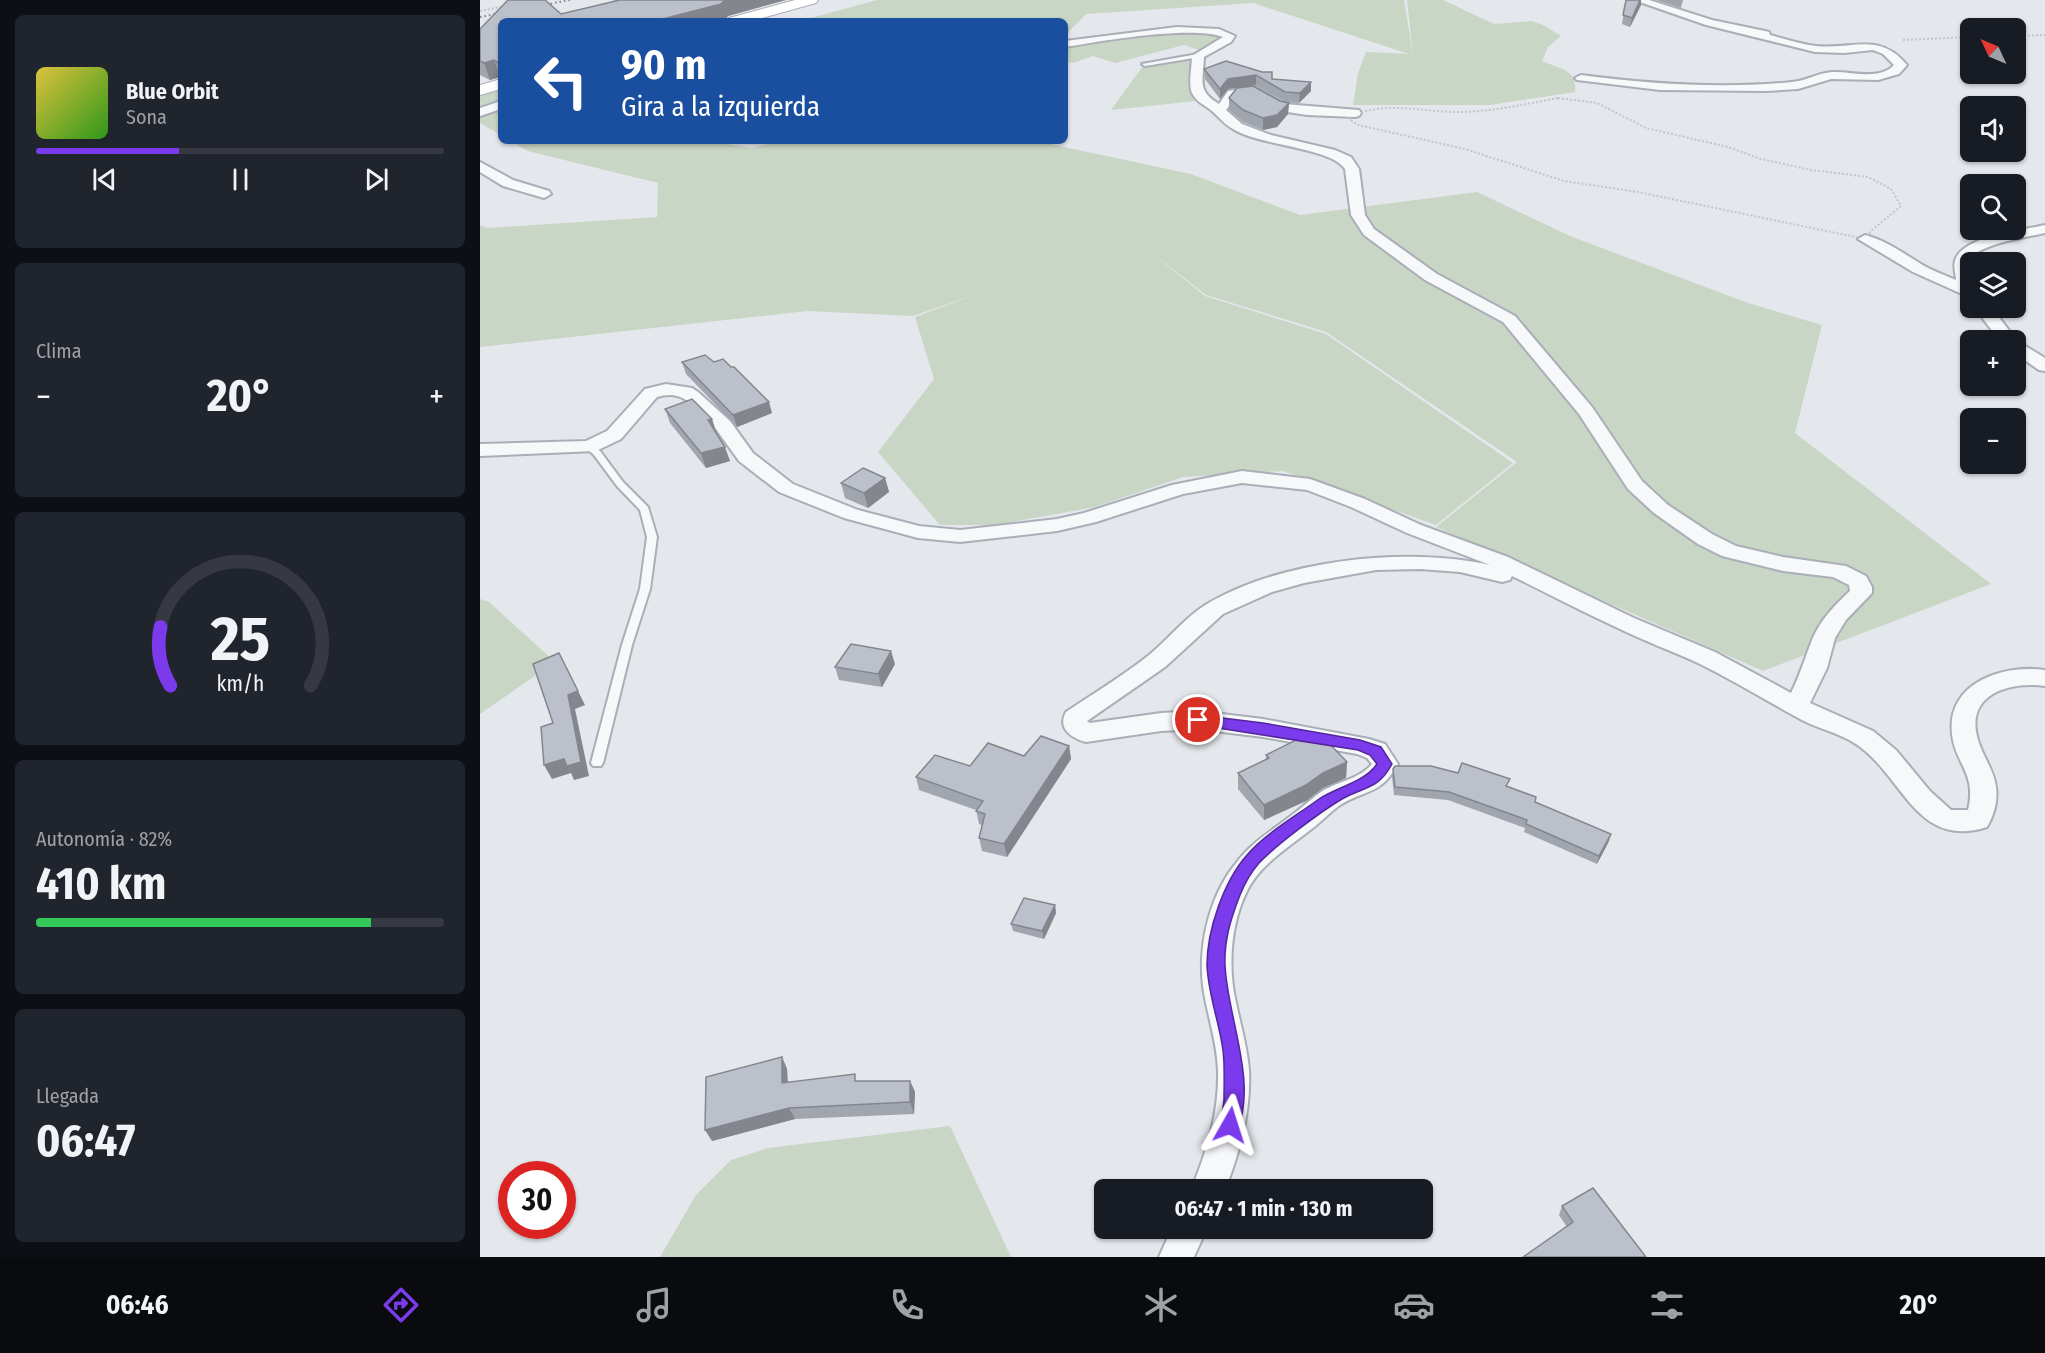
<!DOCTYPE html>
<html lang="es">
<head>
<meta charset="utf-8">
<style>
	body { margin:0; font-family:"Fira Sans Condensed",sans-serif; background:#20242c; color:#f1f3f6; height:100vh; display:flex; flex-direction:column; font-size:22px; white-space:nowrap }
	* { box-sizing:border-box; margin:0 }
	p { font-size:20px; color:#9ea1a6 }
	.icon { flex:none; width:33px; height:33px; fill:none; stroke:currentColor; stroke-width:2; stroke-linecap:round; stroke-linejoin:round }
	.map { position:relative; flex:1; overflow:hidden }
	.drawer { display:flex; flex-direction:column; gap:15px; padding:15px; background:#0d0f14; width:480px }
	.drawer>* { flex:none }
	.hud { position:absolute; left:18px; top:18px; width:570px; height:126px; border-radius:9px; box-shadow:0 2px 4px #0004; background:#1a4fa0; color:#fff; overflow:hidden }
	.needle { width:39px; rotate:314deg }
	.controls { position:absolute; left:1480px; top:18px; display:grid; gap:12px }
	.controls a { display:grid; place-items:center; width:66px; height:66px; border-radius:9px; background:#171b24; box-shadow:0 2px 4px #0004; font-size:30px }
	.speed { position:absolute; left:18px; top:1161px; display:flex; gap:12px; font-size:30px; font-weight:700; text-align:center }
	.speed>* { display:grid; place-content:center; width:78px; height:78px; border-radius:50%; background:#171b24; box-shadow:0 2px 4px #0004; line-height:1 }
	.speed .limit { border:9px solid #d22; background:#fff; color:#111 }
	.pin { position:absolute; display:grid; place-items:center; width:51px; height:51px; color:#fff; margin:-26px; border:3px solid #fff; border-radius:50%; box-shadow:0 2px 6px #0007 }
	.me { position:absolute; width:66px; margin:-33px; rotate:6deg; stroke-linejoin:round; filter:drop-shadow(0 0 4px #0008) }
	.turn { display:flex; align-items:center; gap:21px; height:126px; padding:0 24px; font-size:27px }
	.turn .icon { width:78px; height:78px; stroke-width:2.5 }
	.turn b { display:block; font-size:42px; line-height:51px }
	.big { font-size:45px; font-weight:700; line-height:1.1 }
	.drawer .tile { flex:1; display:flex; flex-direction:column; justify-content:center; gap:9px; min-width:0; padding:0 21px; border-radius:9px; background:#20242c }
	.drawer .dial { align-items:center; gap:0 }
	.dial svg { height:156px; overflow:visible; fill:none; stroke:#363941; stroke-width:7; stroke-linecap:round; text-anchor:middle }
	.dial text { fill:#f1f3f6; stroke:none }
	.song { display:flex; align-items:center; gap:18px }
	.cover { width:72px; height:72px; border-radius:9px; background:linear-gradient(135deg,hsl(50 70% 55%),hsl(110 70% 35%)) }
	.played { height:6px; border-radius:3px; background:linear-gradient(90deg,#7c3aed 35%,#363941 35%) }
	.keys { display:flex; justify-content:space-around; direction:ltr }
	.heat { display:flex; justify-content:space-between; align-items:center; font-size:33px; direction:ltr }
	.charge { height:9px; border-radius:4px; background:linear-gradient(90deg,#34c759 82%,#363941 0) }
	.trip { position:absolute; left:614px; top:1179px; width:339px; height:60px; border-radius:9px; background:#171b24; box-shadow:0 2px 4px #0004; font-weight:700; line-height:60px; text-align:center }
	.menu { display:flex; height:96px; justify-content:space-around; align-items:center; background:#090b0e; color:#9ea1a6 }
	.menu .icon { width:42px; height:42px }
	.menu .selected { color:#7c3aed }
	.menu b { font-size:27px; color:#f1f3f6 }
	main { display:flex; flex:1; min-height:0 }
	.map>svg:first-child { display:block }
</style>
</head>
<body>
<main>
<section class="drawer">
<div class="tile">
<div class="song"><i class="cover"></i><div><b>Blue Orbit</b><p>Sona</p></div></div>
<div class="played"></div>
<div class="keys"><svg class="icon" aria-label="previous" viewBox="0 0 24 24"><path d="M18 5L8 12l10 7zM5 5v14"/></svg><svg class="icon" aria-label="pause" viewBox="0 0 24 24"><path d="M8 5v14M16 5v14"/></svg><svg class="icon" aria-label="next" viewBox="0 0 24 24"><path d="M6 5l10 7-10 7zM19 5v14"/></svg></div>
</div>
<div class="tile"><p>Clima</p>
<div class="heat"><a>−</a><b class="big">20°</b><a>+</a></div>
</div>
<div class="tile dial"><svg viewBox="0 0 100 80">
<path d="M14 69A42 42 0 1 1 86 69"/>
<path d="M14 69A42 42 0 0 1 9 39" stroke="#7c3aed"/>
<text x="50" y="56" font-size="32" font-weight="700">25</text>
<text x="50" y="72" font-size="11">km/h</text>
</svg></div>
<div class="tile"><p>Autonomía · 82%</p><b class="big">410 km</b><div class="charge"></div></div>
<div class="tile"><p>Llegada</p><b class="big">06:47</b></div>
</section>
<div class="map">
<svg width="1565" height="1257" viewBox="0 0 1565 1257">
	<rect width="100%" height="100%" fill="#e4e7ec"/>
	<g fill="#c9d6c5">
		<path d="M 397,0 L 924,0 L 933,55 L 927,0 L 963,0 L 1014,24 L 1052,21 L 1063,25 L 1081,36 L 1068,47 L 1062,61 C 1080,69 1097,69 1095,92 L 1010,105 L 873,105 L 878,73 L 886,52 L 929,54 L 773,3 L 606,14 L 585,36 L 585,21 L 320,21 Z"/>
		<polygon points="710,31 725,32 744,36 722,51 704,45 635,63 613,56 593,63 585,62 585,46"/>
		<polygon points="712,58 712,93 716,101 631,110 663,66"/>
		<polygon points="21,88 21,135 0,123 0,95"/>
		<polygon points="30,141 227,141 272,148 299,141 556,141 711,174 820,215 997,192 1090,236 1268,303 1342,325 1315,433 1511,584 1283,671 956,527 1037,462 846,332 726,295 664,247 725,296 846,334 1033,463 956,525 803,471 703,477 615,507 516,525 460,525 398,452 454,379 435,317 497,294 433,316 328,311 0,347 0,225 7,228 177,217 178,183 48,151"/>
		<polygon points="0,599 9,602 75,662 0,714"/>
		<polygon points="470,1126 531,1257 180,1257 216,1195 251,1160 288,1148"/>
	</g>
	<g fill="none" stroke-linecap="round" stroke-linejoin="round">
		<defs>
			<g id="lane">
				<polygon points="718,54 720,57 665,66 662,64"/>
				<polygon points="109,444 120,451 143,482 168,507 177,537 170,589 152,645 123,763 121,766 113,766 111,763 142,645 160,589 167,537 160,510 137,486 114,455 105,447"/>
			</g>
			<g id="street">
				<path d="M 1154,0 L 1169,0 L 1232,20 L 1285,31 L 1289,32 L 1290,35 C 1305,39 1320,44 1336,46 C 1372,50 1399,31 1427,65 L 1419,74 L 1398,80 L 1351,79 L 1318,89 L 1286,91 L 1180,90 L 1097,80 L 1095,78 L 1101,75 C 1171,84 1242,89 1312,82 C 1326,81 1338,73 1352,72 C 1372,71 1399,81 1414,65 L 1403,54 L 1393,50 L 1364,53 L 1335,52 L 1226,25 Z"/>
				<path d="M 697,27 L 739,29 L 755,36 L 751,42 L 724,57 C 723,82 717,91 739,104 L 748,91 L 776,87 L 804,104 L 879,110 L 881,113 L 879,116 L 875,117 L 827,115 L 801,111 L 774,95 L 756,97 L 746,110 L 762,124 L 791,135 L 855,150 L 871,157 L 879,169 L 885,215 L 894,229 L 957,274 L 1035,316 L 1112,407 L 1162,481 L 1188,505 L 1232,534 L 1256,546 L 1303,557 L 1366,566 L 1386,576 L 1392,587 L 1392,593 L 1366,620 L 1355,638 L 1347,668 L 1330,703 L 1393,731 L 1416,750 L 1450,791 L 1471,810 L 1488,810 C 1497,773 1475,764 1472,734 C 1466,682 1524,664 1565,670 L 1565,686 C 1530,681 1484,694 1498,740 C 1503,757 1514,770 1516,787 C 1518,801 1514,815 1507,827 C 1436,850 1423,775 1376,744 C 1360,733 1339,729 1322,720 C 1287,701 1253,680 1218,663 C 1192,651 1164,641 1138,628 C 1103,612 1067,593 1032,576 L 1030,580 L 1022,582 L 980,572 L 940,569 L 896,570 L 824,583 L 792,592 L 743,614 L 685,667 L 607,721 L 610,723 L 681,713 L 718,711 L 783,719 L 889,739 L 905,744 L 918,764 C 901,795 886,789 860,805 C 849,813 840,823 829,831 C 806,849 780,865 767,891 C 751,923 748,964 755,998 C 760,1023 767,1045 769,1070 C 771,1112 760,1151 745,1190 L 711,1190 C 727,1151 739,1113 738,1071 C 737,1041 727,1015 723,986 C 718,944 730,894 757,862 C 772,842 793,830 812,815 C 823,807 833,797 844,790 C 860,781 879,779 892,764 L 887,758 L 877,754 L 783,737 L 718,729 L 681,731 L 606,742 C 591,738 577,728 586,712 C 614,693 643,676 669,655 C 689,639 705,617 727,604 C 801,560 927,546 1010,565 L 927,533 L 871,507 L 827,490 L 762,483 L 703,494 L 616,522 L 577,531 L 480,542 L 438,538 L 364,518 L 299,492 L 259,461 L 236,429 L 206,400 C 197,394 187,394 177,397 L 141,439 L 116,451 L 0,456 L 0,444 L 106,441 L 127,431 L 165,389 L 186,384 L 212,388 L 218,392 L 250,421 L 273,453 L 313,484 L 378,510 L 439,526 L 480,530 L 577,519 L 604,513 L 692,485 L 762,471 L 830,479 L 885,499 L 941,525 L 1028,557 L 1154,618 L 1235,652 L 1311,693 C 1320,675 1325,658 1332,640 C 1340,620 1355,605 1370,591 L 1369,585 L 1353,577 L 1303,571 L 1242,556 L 1218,544 L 1174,513 L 1148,489 L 1099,414 L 1023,322 L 945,280 L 884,235 L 871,215 L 865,169 C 851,147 779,146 753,129 C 745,125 739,117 732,111 C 724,104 717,103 712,93 C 708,84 712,66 712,56 L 743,37 C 712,25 621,41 585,47 L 585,41 Z"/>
				<polygon points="21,101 21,109 0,116 0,108"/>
				<polygon points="0,162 33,180 69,191 71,194 64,198 23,186 0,172"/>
				<path d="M 1565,225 L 1565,233 C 1549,237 1497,244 1490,260 C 1488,266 1491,289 1491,298 L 1433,272 L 1378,239 L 1385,235 C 1405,240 1423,253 1441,264 C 1452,271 1465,275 1476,280 C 1476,275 1473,267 1475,261 C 1481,236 1544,230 1565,225 Z"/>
				<polygon points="1495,308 1512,308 1537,341 1565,358 1565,371 1559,370 1536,354 1536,340 1519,340"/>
				<polygon points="692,1228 727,1228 714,1257 679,1257"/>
			</g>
			<g id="secondary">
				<polygon points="315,0 338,0 336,3 271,21 247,21 249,18"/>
				<polygon points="21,79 21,89 0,95 0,85"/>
			</g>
		</defs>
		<use href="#lane" stroke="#a9aeb7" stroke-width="4"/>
		<use href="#street" stroke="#a9aeb7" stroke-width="4"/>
		<use href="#secondary" stroke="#a9aeb7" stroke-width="2"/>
		<g stroke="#c2c5cb" stroke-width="2" stroke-dasharray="2 2" stroke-linecap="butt">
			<polyline points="0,11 26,6"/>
			<polyline points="1536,36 1565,35"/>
			<polyline points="1423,40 1491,37"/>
			<path d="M 1078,98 L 1117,103 L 1166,128 L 1248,147 L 1281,159 L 1331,170 L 1388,177 L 1411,189 L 1421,206 L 1392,230 L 1385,239 L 1158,192 L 1084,181 L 985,149 L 878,125 L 868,118 C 903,99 944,113 982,112 C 1015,111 1046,104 1078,98 Z"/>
		</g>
		<use href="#lane" fill="#f7f8fa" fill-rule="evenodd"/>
		<use href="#street" fill="#f7f8fa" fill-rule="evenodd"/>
		<use href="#secondary" fill="#fff" fill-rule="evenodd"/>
		<g stroke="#7d8696" stroke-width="2" stroke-dasharray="1.5 3" stroke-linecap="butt">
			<polyline points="53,7 90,0"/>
			<polyline points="0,17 32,11"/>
		</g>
	</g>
	<g fill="#a1a5ae">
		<polygon points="28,0 65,0 81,14 135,1 133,0 306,0 248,16 245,20 240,21 21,21 21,77 10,80 0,75 0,29"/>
		<polygon points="1146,0 1161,0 1161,5 1150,27 1142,24"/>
		<polygon points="1176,0 1203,0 1201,8"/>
		<polygon points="746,61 792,79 831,82 831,91 819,103 805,102 776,85 748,89 740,99 725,79 724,69"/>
		<polygon points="749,98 800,101 809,103 808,114 797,127 783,130 763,122 749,110"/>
		<polygon points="202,362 292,413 257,427 206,374"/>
		<polygon points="185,409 236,433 250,461 226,468 190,423"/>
		<polygon points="405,478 409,492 388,508 365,498 361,483"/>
		<polygon points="415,664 402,687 359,680 355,667"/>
		<polygon points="589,746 591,759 527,857 502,851 499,838 502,825 499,824 496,810 439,790 436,777 544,756"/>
		<polygon points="786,755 867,762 866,778 843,788 826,801 784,820 758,789 758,773 786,759"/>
		<polygon points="913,769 1028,787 1129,841 1117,864 1044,832 1045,828 968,800 914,795 912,777"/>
		<polygon points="575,905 576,913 564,939 533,931 531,924"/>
		<polygon points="302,1057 307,1069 308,1083 430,1081 435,1092 434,1114 315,1119 232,1141"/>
		<polygon points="1082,1206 1166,1257 1087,1227 1079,1215"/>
	</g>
	<g fill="#83868d">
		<polygon points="245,0 306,0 248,16 245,20 240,21 175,21"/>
		<polygon points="1160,0 1161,0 1161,5 1150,27 1152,18"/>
		<polygon points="14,60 20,77 10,80 4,63"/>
		<polygon points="21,61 21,73 17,62"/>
		<polygon points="776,75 776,85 748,89 740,99 740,89 748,79"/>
		<polygon points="831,82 831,91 819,103 820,93"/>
		<polygon points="809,103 808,114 797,127 783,130 783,118"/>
		<polygon points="289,402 292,413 257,427 253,415"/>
		<polygon points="232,419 237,434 228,420"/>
		<polygon points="245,447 250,461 226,468 221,453"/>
		<polygon points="405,478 409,492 388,508 384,493"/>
		<polygon points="411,651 415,664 402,687 398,674"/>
		<polygon points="79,653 105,705 95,709 109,776 94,780 91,773 72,779 64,765 84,759"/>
		<polygon points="589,746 591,759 527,857 524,844"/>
		<polygon points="867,762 866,778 843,788 826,801 784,820 784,805 843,773"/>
		<polygon points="1131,834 1129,841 1117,864 1119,856"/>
		<polygon points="575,905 576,913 564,939 562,931"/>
		<polygon points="302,1057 307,1069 308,1095 302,1083"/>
		<polygon points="430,1081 435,1092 434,1114 430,1102"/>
		<polygon points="309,1108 315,1119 232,1141 225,1130"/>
	</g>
	<g fill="#bbc0ca" stroke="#83868d" stroke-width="1.5">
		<polygon points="28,0 65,0 81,14 140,0 245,0 241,4 175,21 21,21 21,61 17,62 14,60 4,63 0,61 0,29"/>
		<polygon points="1146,0 1160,0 1152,18 1143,15"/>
		<polygon points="746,61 782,72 792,72 792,79 831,82 820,93 805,92 776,75 748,79 740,89 724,69"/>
		<polygon points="773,86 800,101 809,103 797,115 783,118 763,110 749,98 757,88"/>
		<polygon points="225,355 234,362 243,359 251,367 254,367 289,402 253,415 202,362"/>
		<polygon points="212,399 232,419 228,420 245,447 221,453 185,409"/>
		<polygon points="383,468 405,478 384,493 361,483"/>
		<polygon points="371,644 411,651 398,674 355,667"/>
		<polygon points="79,653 98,691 88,695 101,762 87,766 84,759 64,765 61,727 73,723 53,664"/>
		<polygon points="832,732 840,734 867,762 843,773 826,785 784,805 758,773 789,758 786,755"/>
		<polygon points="561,736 589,746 524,844 499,838 505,814 496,811 503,801 436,777 455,755 490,766 508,743 544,756"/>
		<polygon points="982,763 1030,779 1026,786 1056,797 1055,802 1131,834 1119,856 1046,824 1047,820 969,792 915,787 913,769 915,766 951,766 978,773"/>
		<polygon points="544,898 575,905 562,931 531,924"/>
		<polygon points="302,1057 302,1083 375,1074 375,1081 430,1081 430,1102 309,1108 225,1130 226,1077"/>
		<polygon points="1113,1188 1166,1257 1043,1257 1093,1222 1082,1206"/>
	</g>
	<path fill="#7c3aed" stroke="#51269a" stroke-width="1.5" d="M 718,715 L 783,723 L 880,740 L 901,747 L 912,764 C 898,790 885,786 862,799 C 840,812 796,845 779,863 C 772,871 764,885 760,895 C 751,918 744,940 745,965 C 747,1016 778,1082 757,1131 L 750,1134 L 743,1131 C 739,1121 743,1111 744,1100 C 744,1084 745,1066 743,1050 C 739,1021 728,994 727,965 C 727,930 744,881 767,855 C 786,833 816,816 839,799 C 857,787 885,782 897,764 L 890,755 L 878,750 L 713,724 L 711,720 Z"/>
</svg>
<div class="controls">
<a><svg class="needle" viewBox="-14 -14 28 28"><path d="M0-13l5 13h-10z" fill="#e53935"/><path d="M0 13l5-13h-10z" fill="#9ea1a6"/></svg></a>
<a><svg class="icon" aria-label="sound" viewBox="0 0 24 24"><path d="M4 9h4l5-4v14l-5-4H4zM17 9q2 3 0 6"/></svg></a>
<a><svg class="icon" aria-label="search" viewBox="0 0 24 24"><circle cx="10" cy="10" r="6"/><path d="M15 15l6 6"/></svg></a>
<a><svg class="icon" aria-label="layers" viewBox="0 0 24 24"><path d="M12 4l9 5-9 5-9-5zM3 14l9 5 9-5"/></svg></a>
<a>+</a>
<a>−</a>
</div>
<div class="speed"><div class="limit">30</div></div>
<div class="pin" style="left:718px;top:720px;background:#d93025"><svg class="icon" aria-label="arrive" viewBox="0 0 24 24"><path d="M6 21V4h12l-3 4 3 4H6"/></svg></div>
<svg class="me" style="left:750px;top:1125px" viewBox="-20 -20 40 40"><path d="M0-17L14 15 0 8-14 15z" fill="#7c3aed" stroke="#fff" stroke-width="4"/></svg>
<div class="trip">06:47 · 1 min · 130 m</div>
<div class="hud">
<div class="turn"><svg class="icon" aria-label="left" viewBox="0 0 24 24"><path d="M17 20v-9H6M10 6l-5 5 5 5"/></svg><div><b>90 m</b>Gira a la izquierda</div></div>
</div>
</div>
</main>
<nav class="menu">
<b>06:46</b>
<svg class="icon selected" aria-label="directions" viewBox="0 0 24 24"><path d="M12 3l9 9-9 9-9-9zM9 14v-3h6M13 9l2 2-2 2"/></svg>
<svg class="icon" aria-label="music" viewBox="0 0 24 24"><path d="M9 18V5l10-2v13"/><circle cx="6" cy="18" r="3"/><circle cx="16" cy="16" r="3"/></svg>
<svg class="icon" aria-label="phone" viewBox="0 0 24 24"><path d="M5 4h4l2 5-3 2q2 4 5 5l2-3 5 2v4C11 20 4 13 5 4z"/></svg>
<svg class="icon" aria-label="climate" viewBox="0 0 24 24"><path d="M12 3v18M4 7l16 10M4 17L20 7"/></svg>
<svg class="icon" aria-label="car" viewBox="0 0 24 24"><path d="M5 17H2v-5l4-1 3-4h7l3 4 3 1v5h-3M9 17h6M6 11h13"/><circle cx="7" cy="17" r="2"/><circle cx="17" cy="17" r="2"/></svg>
<svg class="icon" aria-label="filters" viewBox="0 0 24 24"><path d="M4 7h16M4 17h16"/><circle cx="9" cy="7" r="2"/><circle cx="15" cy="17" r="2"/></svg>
<b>20°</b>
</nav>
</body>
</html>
